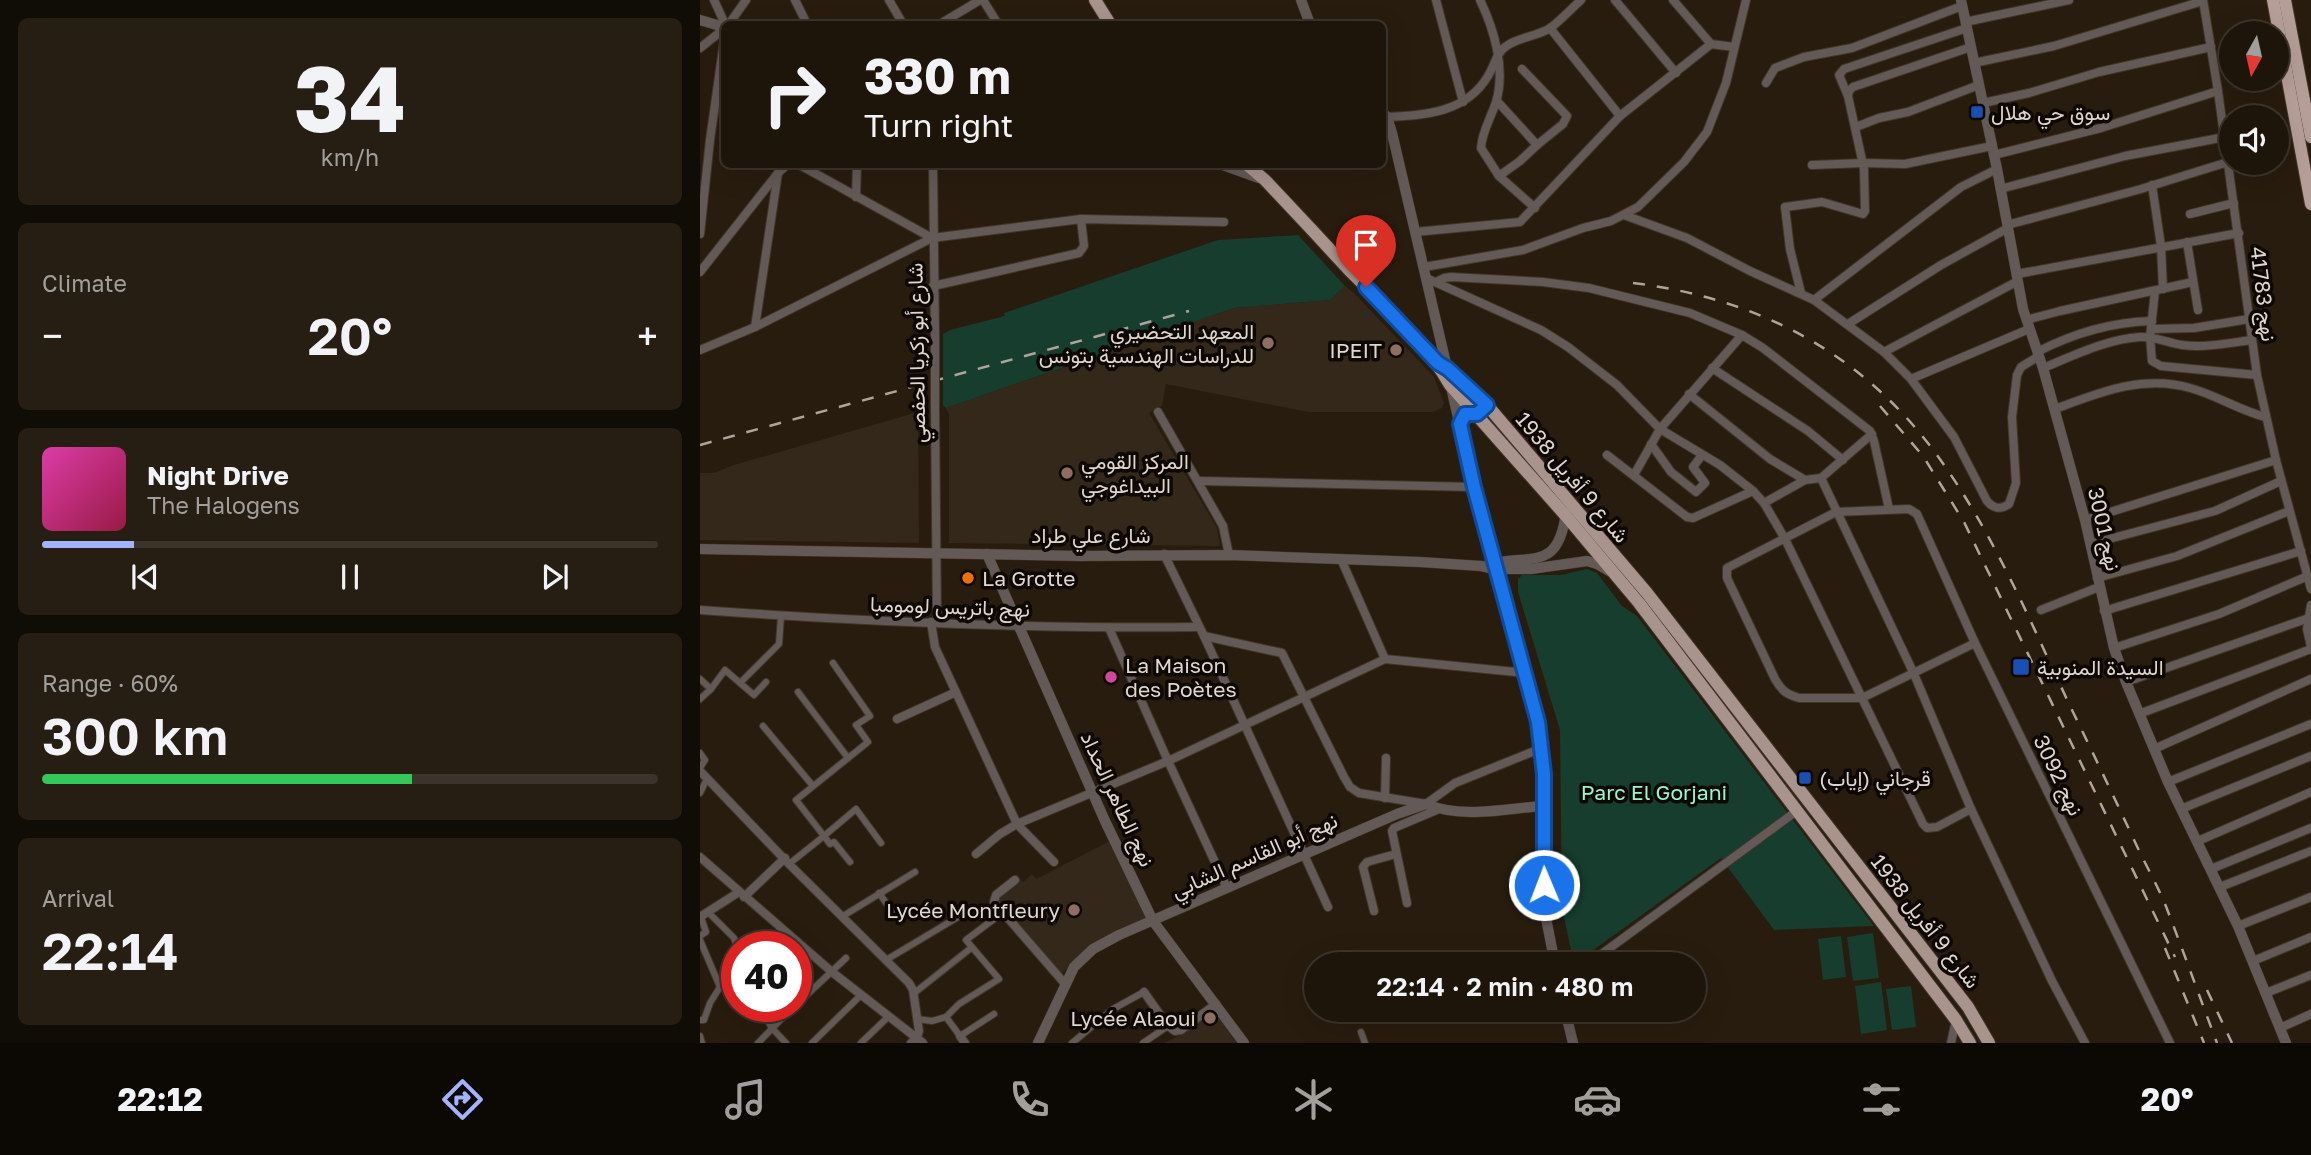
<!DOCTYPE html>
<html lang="en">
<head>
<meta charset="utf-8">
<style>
	body { margin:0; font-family:"Golos Text",Vazirmatn,sans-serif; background:#261e13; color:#f1f3f6; height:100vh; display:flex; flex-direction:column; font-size:26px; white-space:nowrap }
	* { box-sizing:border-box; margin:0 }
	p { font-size:23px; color:#a19f9c }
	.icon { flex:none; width:38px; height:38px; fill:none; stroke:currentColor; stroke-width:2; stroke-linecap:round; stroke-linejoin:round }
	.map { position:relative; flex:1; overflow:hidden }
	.panel { display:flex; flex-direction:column; gap:18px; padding:18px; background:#100c06; width:700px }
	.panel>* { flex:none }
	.top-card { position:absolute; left:21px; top:21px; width:665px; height:147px; border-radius:10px; box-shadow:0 7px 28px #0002,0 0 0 2px #3c342b; background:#1e150a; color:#f1f3f6; overflow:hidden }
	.needle { width:46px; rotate:188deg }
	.controls { position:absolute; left:1519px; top:21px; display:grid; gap:14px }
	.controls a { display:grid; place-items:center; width:70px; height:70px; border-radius:50%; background:#1e150a; box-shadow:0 7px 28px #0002,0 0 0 2px #3c342b; font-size:35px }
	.speed { position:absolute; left:21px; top:931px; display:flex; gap:14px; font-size:35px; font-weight:700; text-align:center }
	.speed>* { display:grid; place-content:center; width:91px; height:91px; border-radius:50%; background:#1e150a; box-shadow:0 7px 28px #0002,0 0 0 2px #3c342b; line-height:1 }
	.speed .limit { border:10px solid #d22; background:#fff; color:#111 }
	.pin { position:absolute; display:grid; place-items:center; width:60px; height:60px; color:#fff; margin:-72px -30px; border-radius:50% 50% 50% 0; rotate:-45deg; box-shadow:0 0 7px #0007 }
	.pin .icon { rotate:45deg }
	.me { position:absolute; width:77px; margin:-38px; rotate:359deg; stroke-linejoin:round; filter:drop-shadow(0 0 5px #0008) }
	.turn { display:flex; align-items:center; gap:24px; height:147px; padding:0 28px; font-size:32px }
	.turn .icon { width:91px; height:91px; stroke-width:2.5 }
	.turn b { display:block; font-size:49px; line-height:60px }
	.big { font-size:52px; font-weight:600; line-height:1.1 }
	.panel .widget { flex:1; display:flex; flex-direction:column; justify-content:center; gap:10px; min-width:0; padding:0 24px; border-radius:10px; background:#261e13 }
	.panel .dial { align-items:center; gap:0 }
	.dial b { font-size:91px; line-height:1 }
	.song { display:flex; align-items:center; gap:21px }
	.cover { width:84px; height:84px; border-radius:10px; background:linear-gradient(135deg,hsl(320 70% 55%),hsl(340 70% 35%)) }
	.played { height:7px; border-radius:4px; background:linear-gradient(90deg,#a1b3fd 15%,#3c342b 15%) }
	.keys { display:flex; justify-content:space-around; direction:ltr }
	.heat { display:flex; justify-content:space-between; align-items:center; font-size:38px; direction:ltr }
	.charge { height:10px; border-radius:5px; background:linear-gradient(90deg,#34c759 60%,#3c342b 0) }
	.trip { position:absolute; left:604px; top:952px; width:402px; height:70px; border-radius:35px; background:#1e150a; box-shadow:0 7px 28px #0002,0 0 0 2px #3c342b; font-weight:600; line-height:70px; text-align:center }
	.tabs { display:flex; height:112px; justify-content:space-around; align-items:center; background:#0c0804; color:#a19f9c }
	.tabs .icon { width:49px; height:49px }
	.tabs .on { color:#a1b3fd }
	.tabs b { font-size:32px; color:#f1f3f6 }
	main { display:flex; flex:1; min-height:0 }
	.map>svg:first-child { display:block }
</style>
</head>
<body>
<main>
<section class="panel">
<div class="widget dial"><b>34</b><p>km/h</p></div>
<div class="widget"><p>Climate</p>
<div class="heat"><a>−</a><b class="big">20°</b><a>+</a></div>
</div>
<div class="widget">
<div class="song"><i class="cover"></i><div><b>Night Drive</b><p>The Halogens</p></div></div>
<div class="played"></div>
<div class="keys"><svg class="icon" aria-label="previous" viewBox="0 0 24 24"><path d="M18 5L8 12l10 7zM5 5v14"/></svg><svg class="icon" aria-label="pause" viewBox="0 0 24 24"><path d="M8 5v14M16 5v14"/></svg><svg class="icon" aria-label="next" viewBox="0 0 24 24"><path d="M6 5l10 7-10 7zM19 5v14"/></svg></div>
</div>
<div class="widget"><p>Range · 60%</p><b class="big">300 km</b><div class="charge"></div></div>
<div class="widget"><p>Arrival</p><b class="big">22:14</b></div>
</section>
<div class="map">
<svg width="1611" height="1043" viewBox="0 0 1611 1043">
	<rect width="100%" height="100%" fill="#281c0e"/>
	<g fill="#332819">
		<polygon points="645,286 654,293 734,377 744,403 742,408 732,412 608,412 466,384 462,406 449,413 517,528 520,546 249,543 249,414 246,408 534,308 630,300"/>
		<polygon points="218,412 219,543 0,540 0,473 14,473 34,465"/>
		<polygon points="412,840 448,919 390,948 361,974 296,900 320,879 323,882 332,874 336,879"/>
		<polygon points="512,1009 537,1043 464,1043 482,1034"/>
	</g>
	<g fill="#163d2e">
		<polygon points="598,235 645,286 630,300 534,308 246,408 243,405 243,334 250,330 305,316 304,313 518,240"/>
		<polygon points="887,569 897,573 922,606 937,616 1174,926 1074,930 1021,858 874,964 862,908 860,730 818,592 818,579 822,575 861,575"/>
		<polygon points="1173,933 1179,978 1153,981 1147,937"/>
		<polygon points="1141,936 1146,977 1123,980 1118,939"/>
		<polygon points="1181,982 1187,1030 1161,1034 1155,986"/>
		<polygon points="1211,986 1216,1027 1192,1030 1186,989"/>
	</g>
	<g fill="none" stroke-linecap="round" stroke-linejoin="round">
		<defs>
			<g id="pedestrian">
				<polyline points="0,679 11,689"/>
				<polyline points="40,683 79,644 81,616"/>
				<polyline points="98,692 148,758"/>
				<polyline points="0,699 11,689 25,670 54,695 66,682"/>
				<polyline points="63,726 113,786"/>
				<polyline points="0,753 5,760 0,768"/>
				<polyline points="0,793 7,779"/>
				<polyline points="150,862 134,842 130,844 124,836 156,809 181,843"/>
				<polyline points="89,864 124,836 96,800 168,742 156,725 170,716 133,663"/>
				<polyline points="179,893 199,921"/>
				<polyline points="8,912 34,938 37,947"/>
				<polyline points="143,916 215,872"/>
				<polyline points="0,936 6,932 1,917"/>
				<polyline points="0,940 20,987 10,1003 4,1020 0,1020"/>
				<polyline points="96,953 102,947"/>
				<polyline points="186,960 258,917"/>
				<polyline points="213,994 271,948"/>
				<polyline points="96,1005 146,958"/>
				<polyline points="62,1006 71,1027 86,1043"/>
				<polyline points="294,1014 260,1036 246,1017 259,1004 299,979 266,940 302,913"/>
				<polyline points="217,1019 232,1021 246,1017"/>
				<polyline points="661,1032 665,1043"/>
				<polyline points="0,1036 2,1043"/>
				<polyline points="58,1043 94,1006"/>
				<polyline points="112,1043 161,995"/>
				<polyline points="161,1043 189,1016"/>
				<polyline points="372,1043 413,1009 444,992"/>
				<polyline points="443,1043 468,1026"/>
			</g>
			<g id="minor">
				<polyline points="14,0 25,24"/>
				<polyline points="95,0 107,24"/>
				<polyline points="189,0 203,24"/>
				<polyline points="283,0 298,24"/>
				<polyline points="736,0 763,102"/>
				<path d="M 780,0 C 794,29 806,69 796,102 C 791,118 782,131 781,148 L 799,176 L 835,208"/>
				<polyline points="915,0 976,73"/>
				<polyline points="973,0 1011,44 1034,47"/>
				<polyline points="1503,0 1518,91 1557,375 1576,460 1611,589"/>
				<polyline points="1265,22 1369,0"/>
				<polyline points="29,24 46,0"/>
				<polyline points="240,24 280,0"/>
				<polyline points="850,28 920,116"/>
				<polyline points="0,48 24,29"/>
				<polyline points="1274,63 1354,46 1503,1"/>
				<polyline points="822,69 867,116 863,124 837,145"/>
				<polyline points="1066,83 1075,68 1104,57 1152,48 1262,6"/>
				<polyline points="1148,96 1139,75 1144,69 1267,28"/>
				<polyline points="797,101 837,145 820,161 799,176"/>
				<polyline points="1283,103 1329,93 1399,72 1511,47"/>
				<path d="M 687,117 C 725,115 766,113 788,76 C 795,65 796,52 808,45 C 818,38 836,36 849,29 C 860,21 871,9 881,0"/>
				<polyline points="1156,127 1179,118 1208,112 1279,85"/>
				<polyline points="1294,155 1401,128 1518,91"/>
				<polyline points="98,164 232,238"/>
				<polyline points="233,164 235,336"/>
				<polyline points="1112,165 1163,163 1205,164 1292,146"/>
				<polyline points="1452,185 1461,246 1463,289"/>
				<polyline points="1300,189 1425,156 1525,137"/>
				<polyline points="156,197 157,164"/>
				<polyline points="1490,214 1534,203"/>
				<path d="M 924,215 L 987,238 L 1050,271 L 1114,300 L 1184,352 L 1211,379 L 1254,437 L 1287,501 C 1294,509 1300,510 1309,504 L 1316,483 L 1312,417 L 1317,375 L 1321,367 L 1339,356"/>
				<polyline points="1307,225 1441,189 1528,162"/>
				<polyline points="715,232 820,222 920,116 1011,44"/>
				<polyline points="0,234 10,140 24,41"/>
				<polyline points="1487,242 1498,310"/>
				<polyline points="724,267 823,250 883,228 911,221 938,207 984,162 1007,132 1026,83 1046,0"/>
				<polyline points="0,272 78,173 88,164"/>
				<polyline points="1317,274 1539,233"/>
				<polyline points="726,278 841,330 868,347 917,385 960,429 1020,465 1053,491 1064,503 1085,539 1223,824 1227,828 1237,827 1271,809"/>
				<polyline points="736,282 744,278 751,277 843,282 889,288 990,313 1042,335 1063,348 1170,431 1174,441 1189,509"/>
				<polyline points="233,286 379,253 384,246 381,219"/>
				<polyline points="1455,291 1450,337 1452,361 1461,366 1557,375"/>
				<polyline points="1101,293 1090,249 1085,207 1122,202 1163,214 1165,211 1164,169 1148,96 1149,91 1153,87 1271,47"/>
				<polyline points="1114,300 1261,187 1297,169"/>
				<polyline points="1326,320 1360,311 1493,282"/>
				<polyline points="1148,324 1241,265 1308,228"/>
				<polyline points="55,327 78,173"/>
				<polyline points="1451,329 1494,328 1549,319"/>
				<polyline points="0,350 55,327 232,238 381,219 524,222"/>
				<polyline points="1184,352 1318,281"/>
				<path d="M 1337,352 C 1374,333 1411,322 1452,321"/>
				<polyline points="1012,368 1108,431 1143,460"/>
				<path d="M 1343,368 C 1373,356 1407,339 1440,337 C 1454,336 1468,343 1482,345 C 1505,348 1529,343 1552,340"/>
				<polyline points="1211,379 1329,329"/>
				<polyline points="989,394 1070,459 1105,480"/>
				<polyline points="235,408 237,622"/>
				<path d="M 1355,409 C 1398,393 1443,374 1490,388 C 1516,395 1539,410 1565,417"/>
				<polyline points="458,412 523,526 529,555"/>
				<polyline points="951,444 971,472 996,492 1005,483 993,467 1002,455"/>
				<polyline points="907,455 987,517 993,518 1053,491"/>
				<polyline points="934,475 960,429 1042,335"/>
				<polyline points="1121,478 1214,674 1271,809 1352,981 1385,1043"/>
				<polyline points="499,481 774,487"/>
				<polyline points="1064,503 1105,480 1121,478 1172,434"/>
				<polyline points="1385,520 1576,460"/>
				<polyline points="1390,544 1515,511 1581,481"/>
				<polyline points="464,554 504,636 628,907"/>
				<polyline points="641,559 685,659"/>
				<polyline points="1397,578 1477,556 1589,511"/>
				<polyline points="1611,605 1607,629 1611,647"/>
				<path d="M 0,610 C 166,622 333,629 499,627"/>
				<polyline points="1341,610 1399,587"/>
				<polyline points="1404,611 1601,551"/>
				<polyline points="231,622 235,647 317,824 354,862"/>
				<polyline points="409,628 468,761 527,888"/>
				<polyline points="504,636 582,653 644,777 650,787 659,793 726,804 755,783 842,748"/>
				<path d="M 1275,643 L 1162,698 L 1099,698 C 1086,694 1082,691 1075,679 L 1027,578 L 1027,568 L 1136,512 L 1209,509 L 1217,514 L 1275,643 L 1470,1043"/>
				<polyline points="1414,648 1519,614 1608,576"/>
				<polyline points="1426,682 1609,618"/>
				<polyline points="1439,714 1611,649"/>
				<polyline points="197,719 256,692"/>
				<polyline points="1454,749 1611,679"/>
				<polyline points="0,771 89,864 209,983 213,990 219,1031 217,1037 211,1043"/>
				<polyline points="1468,782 1611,724"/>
				<polyline points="685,798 686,758"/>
				<polyline points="1481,809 1611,756"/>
				<polyline points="1498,841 1611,792"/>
				<polyline points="276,854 300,834 317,824 468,761 685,659 826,673"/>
				<polyline points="0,857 132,972 223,1043"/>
				<polyline points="1511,869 1611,828"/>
				<polyline points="315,880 296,895 294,902 366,985"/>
				<polyline points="1520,887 1611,851"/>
				<polyline points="44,897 85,858"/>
				<polyline points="707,903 692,831 694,828 739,809"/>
				<polyline points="674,911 663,867 667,862 696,854"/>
				<polyline points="0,917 39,892"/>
				<polyline points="1538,926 1611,897"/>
				<polyline points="1553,961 1611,937"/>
				<polyline points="888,964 1098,810"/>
				<polyline points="444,992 468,1026 475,1031 481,1030 516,1004"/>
				<polyline points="1566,993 1611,975"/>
				<polyline points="1580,1028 1611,1014"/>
				<polyline points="260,1036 265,1043"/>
				<polyline points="1251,1043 1256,1020"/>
			</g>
			<g id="tertiary">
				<polyline points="601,0 610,24"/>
				<polyline points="1261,0 1297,169 1323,309 1343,368 1385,520 1414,648 1426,682 1468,782 1538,926 1586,1043"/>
				<polyline points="0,20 24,27"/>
				<polyline points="682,112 687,117 692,133 748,372"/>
				<polyline points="520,164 559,178"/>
				<polyline points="751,387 774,487 838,722 844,774 845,913 855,964"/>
				<polyline points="0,549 380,556 529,555 720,562 781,566 795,569 831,569 887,561 897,564 909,571"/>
				<polyline points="287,554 405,821 453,921 544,1043"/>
				<path d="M 789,564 C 832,554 858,572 866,513"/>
				<polyline points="865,1010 873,1043"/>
				<path d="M 338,1043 L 374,967 L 393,949 L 419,935 L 697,814 L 726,804 C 762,819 804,809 842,806"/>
			</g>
			<g id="primary">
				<polyline points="395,0 410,24"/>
				<polyline points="546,164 565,180 612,230"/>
				<path d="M 649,270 C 685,306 725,341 750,385 L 866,516 L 939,603 L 1256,1020 L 1270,1043"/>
				<polyline points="742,365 748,369 787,405 947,593 1268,1007 1289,1043"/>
			</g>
			<g id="trunk">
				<polyline points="1573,0 1611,204"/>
				<polyline points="1585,0 1611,137"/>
			</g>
		</defs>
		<use href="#pedestrian" stroke="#423629" stroke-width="8"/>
		<use href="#minor" stroke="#423629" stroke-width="10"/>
		<use href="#tertiary" stroke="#423629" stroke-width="11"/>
		<use href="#primary" stroke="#423629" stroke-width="14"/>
		<use href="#trunk" stroke="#423629" stroke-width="14"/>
		<use href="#pedestrian" stroke="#635956" stroke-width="6"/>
		<use href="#minor" stroke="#635956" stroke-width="8"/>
		<use href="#tertiary" stroke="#635956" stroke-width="10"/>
		<use href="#primary" stroke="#a8938d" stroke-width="12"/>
		<use href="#trunk" stroke="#b69e98" stroke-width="12"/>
		<g stroke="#aea59a" stroke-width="2.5" stroke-dasharray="12 12" stroke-linecap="butt">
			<path d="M 933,283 C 1056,298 1159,351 1234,451 C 1292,529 1330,621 1371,708 C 1393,753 1414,797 1435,842 C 1445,864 1458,886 1467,909 C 1484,953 1500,998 1517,1043"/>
			<polyline points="1180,406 1223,456 1264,522 1475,957"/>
			<polyline points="0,445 489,311"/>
			<polyline points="1465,948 1504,1043"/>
			<polyline points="1507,990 1532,1043"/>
		</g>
		<defs>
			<polyline id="minor-bridge" points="235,336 235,408"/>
			<polyline id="primary-bridge" points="612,230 649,270"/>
		</defs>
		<use href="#minor-bridge" stroke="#423629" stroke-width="10" stroke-linecap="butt"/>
		<use href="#primary-bridge" stroke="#423629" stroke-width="14" stroke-linecap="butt"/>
		<use href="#minor-bridge" stroke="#635956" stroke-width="8"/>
		<use href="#primary-bridge" stroke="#a8938d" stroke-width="12"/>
	</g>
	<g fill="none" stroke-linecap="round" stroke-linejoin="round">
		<defs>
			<polyline id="route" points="666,287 738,363 748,369 787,405 777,414 765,414 760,424 774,487 838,722 844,774 844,885"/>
		</defs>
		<use href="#route" stroke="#114b97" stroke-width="18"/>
		<use href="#route" stroke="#1a73e8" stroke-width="12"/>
	</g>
	<g fill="#1a4fb4" stroke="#0d0803" stroke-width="2.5">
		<rect x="1270" y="105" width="14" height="14" rx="3.5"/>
		<rect x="1312" y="658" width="18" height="18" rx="3.5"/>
		<rect x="1098" y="771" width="14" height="14" rx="3.5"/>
	</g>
	<g fill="#8d6e63" stroke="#0d0803" stroke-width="2.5">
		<circle cx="568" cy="343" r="7"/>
		<circle cx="696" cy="350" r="7"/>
		<circle cx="367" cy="473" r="7"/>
		<circle cx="374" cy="910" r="7"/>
		<circle cx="510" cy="1018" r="7"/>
	</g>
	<circle fill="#e8710a" stroke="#0d0803" stroke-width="2.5" cx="268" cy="578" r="7"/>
	<circle fill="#d1479c" stroke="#0d0803" stroke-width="2.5" cx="411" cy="677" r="7"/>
	<g text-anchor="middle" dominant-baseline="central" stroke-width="7" stroke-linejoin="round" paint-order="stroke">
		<g font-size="21" fill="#dfd7cd" stroke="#0d0803" text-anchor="start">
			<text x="1291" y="112">سوق حي هلال</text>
			<text x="554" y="331" text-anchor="end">المعهد التحضيري<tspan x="554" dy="24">للدراسات الهندسية بتونس</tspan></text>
			<text x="682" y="350" text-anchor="end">IPEIT</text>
			<text x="381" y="461">المركز القومي<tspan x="381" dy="24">البيداغوجي</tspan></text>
			<text x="282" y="578">La Grotte</text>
			<text x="425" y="665">La Maison<tspan x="425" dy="24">des Poètes</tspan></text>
			<text x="1337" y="667">السيدة المنوبية</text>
			<text x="1119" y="778">قرجاني (إياب)</text>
			<text x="360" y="910" text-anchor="end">Lycée Montfleury</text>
			<text x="496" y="1018" text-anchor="end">Lycée Alaoui</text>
		</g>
		<g font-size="21" fill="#dfd7cd" stroke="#0d0803">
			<text transform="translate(1564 294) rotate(83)">نهج 41783</text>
			<text transform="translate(216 353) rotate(-91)">شارع أبو زكريا الحفصي</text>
			<text transform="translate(873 477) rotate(50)">شارع 9 أفريل 1938</text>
			<text transform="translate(1405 529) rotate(77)">نهج 3001</text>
			<text x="391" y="535">شارع علي طراد</text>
			<text transform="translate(250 606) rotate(2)">نهج باتريس لومومبا</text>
			<text transform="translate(1359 775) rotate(64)">نهج 3092</text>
			<text transform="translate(418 799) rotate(65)">نهج الطاهر الحداد</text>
			<text transform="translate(554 855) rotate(-24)">نهج أبو القاسم الشابي</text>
			<text transform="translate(1226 921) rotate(52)">شارع 9 أفريل 1938</text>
		</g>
		<g font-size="21" fill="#98f6cd" stroke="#0d0803">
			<text x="954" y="792">Parc El Gorjani</text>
		</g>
	</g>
</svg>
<div class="controls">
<a><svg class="needle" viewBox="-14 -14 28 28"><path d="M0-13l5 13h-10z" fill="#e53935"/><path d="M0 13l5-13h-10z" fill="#a19f9c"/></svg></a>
<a><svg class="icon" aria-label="sound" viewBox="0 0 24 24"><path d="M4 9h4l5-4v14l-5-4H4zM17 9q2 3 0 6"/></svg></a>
</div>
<div class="speed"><div class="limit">40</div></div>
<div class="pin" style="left:666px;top:287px;background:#d93025"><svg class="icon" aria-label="arrive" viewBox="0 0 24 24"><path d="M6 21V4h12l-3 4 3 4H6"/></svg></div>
<svg class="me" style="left:844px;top:885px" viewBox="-20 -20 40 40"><circle r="17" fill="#1a73e8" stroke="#fff" stroke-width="3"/><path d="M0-11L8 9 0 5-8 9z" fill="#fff"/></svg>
<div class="trip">22:14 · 2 min · 480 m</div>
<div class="top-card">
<div class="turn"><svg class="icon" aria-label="right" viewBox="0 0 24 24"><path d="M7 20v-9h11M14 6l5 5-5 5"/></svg><div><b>330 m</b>Turn right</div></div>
</div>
</div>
</main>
<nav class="tabs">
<b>22:12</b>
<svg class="icon on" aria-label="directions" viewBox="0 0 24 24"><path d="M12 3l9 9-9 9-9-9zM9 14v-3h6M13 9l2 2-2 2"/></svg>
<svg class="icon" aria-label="music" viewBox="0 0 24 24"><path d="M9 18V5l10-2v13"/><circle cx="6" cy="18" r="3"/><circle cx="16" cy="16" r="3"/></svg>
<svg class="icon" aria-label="phone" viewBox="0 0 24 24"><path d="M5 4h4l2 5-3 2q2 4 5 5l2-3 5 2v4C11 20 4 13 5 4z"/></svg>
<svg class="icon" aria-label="climate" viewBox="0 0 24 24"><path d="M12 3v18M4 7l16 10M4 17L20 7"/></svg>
<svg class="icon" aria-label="car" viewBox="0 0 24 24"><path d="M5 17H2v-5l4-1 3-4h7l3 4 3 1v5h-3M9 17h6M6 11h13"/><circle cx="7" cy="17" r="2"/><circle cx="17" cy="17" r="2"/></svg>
<svg class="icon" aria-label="filters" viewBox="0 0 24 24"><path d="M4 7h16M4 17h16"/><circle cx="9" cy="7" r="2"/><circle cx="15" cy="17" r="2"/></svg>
<b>20°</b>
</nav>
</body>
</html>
